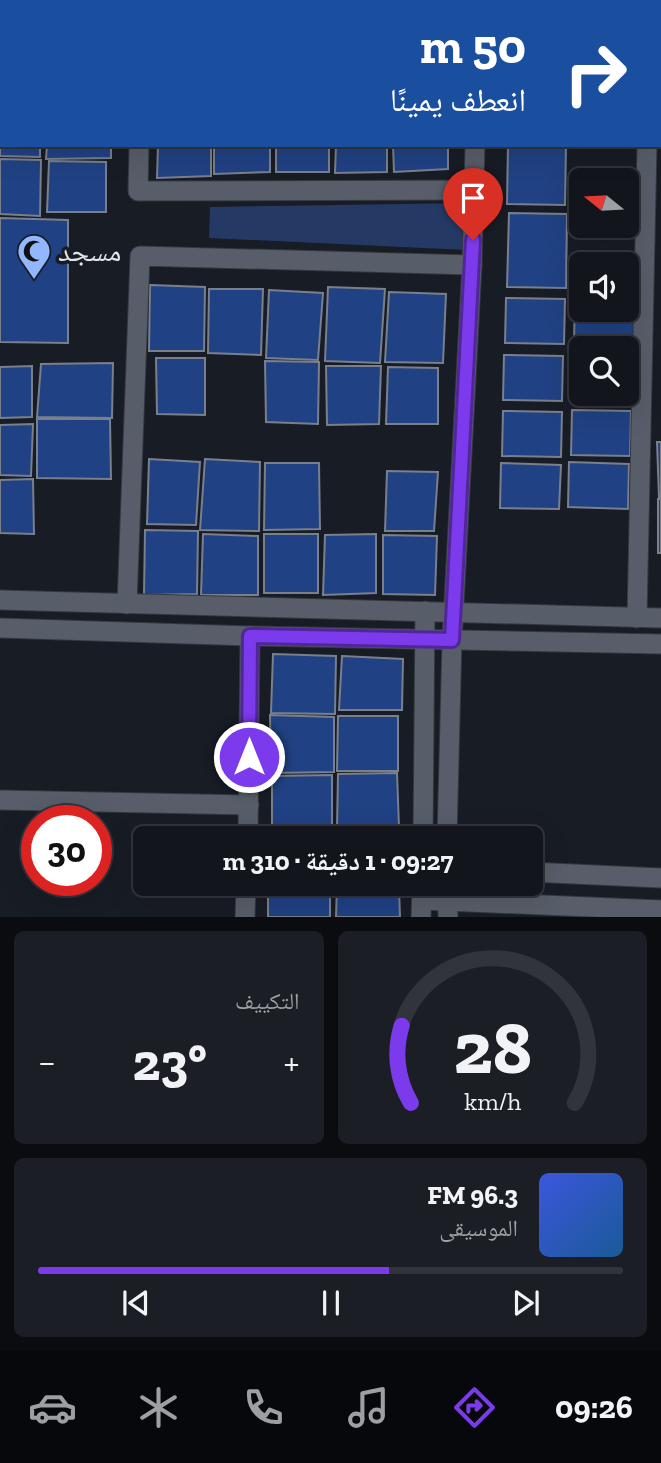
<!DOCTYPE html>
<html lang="ar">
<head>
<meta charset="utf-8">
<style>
	body { margin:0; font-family:"Zilla Slab","Noto Naskh Arabic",serif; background:#1b1e25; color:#f1f3f6; direction:rtl; height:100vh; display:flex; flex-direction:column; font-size:26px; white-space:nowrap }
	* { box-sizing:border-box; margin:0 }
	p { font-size:23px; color:#9c9fa3 }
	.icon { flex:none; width:38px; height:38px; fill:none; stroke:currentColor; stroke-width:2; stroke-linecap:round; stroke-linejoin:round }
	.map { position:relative; height:917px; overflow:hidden; direction:ltr }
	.drawer { display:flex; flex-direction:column; gap:14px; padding:14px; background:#0a0c0f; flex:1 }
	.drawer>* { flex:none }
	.hud { position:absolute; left:0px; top:0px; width:662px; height:147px; box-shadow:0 7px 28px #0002,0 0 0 2px #31343b; direction:rtl; background:#1a4fa0; color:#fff; overflow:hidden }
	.needle { width:46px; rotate:288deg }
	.controls { position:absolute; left:569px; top:168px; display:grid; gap:14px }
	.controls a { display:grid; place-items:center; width:70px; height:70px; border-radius:10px; background:#12151c; box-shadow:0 7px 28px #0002,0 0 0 2px #31343b; font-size:35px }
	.speed { position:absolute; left:21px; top:805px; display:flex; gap:14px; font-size:35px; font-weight:700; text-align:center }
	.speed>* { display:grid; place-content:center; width:91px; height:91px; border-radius:50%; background:#12151c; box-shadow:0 7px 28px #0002,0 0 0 2px #31343b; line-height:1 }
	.speed .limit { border:10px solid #d22; background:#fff; color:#111 }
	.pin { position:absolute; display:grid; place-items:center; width:60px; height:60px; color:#fff; margin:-72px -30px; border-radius:50% 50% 50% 0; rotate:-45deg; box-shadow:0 0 7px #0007 }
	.pin .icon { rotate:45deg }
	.me { position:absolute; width:77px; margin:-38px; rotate:0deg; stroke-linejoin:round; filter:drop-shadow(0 0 5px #0008) }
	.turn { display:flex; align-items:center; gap:24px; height:147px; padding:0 21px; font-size:32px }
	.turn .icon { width:91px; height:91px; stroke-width:2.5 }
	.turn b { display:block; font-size:49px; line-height:60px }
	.big { font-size:52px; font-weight:800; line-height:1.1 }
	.drawer .widget { flex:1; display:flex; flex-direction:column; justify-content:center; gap:10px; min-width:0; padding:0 24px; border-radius:10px; background:#1b1e25 }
	.drawer .dial { align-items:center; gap:0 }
	.dial svg { height:182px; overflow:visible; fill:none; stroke:#31343b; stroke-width:7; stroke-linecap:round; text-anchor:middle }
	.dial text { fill:#f1f3f6; stroke:none }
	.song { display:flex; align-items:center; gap:21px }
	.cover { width:84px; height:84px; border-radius:10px; background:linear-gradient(135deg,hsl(230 70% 55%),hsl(210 70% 35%)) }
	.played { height:7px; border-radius:4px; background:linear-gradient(90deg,#7c3aed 60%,#31343b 60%) }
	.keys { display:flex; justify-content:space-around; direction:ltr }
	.heat { display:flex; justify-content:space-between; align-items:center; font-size:38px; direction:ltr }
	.drawer .tiles { flex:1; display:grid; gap:14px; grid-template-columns:1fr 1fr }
	.widget:last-child { grid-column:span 2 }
	.trip { position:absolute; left:133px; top:826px; width:410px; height:70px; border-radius:10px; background:#12151c; box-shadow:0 7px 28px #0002,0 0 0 2px #31343b; font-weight:800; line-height:70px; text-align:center; direction:rtl }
	.menu { display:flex; height:112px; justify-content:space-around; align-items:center; background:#07080b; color:#9c9fa3 }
	.menu .icon { width:49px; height:49px }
	.menu .selected { color:#7c3aed }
	.menu b { font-size:32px; color:#f1f3f6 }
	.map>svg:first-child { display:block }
</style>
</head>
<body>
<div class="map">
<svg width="661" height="917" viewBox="0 0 661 917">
	<rect width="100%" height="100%" fill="#181c25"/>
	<polygon fill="#243a64" points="468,203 467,250 209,238 210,207"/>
	<g fill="#204183" stroke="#797f8b" stroke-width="2">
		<rect x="0" y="47" width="2" height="54"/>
		<polygon points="0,105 2,145 40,145 40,157 0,156"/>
		<polygon points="47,145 111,145 111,158 46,159"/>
		<polygon points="158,145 211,145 211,176 157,178"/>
		<polygon points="214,145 270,145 270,172 214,174"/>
		<rect x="276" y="145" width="53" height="27"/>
		<polygon points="336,145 387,145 387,172 335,173"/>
		<polygon points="393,145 448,145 448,169 394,172"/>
		<polygon points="508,145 566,145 565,205 507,204"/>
		<polygon points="0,159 41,160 40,216 0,214"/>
		<polygon points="49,161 106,162 106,212 47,212"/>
		<polygon points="509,213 567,214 566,288 507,287"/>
		<polygon points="0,218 68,220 68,343 0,342"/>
		<polygon points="150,285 205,287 204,351 149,351"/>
		<polygon points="328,287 385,289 380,363 325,361"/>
		<polygon points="209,289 263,289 261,355 208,353"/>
		<polygon points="269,290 323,293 318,360 266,358"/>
		<polygon points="389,292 446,294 443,363 385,362"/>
		<polygon points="575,297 581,297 581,310 626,310 626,298 635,299 634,344 574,342"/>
		<polygon points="506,298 565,299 564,344 505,343"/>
		<polygon points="504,355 563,356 562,401 503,400"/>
		<polygon points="572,356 581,357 581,394 626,394 626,358 631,358 630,403 571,401"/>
		<polygon points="156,358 205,358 205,415 157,414"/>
		<polygon points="265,361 319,362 318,424 266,422"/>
		<polygon points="113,363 112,418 37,417 41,364"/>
		<polygon points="32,366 32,417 0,418 0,367"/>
		<polygon points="326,366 381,366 379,424 327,425"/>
		<polygon points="388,367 438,368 438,424 386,424"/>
		<polygon points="572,410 631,411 630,456 571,455"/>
		<polygon points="503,411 562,412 561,457 502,456"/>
		<polygon points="37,419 110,419 111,479 37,478"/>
		<polygon points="33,424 31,476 0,475 0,425"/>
		<polygon points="657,442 661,442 661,497 659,497"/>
		<polygon points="149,459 200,462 196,525 147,524"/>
		<polygon points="205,459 260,462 259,531 200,530"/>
		<polygon points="569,462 629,464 628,509 568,507"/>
		<polygon points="265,463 319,463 320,529 264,530"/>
		<polygon points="501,463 561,465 559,509 500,508"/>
		<polygon points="387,471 438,472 434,531 385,531"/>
		<polygon points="33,479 34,534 0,533 0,480"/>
		<rect x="658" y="499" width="3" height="54"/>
		<polygon points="145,530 198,531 197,594 144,595"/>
		<polygon points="203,534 258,536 258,595 201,595"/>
		<rect x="264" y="534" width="54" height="59"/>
		<polygon points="376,534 376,593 323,595 325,535"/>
		<polygon points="383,535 437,536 435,595 383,594"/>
		<polygon points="273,654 336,656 335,714 271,713"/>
		<polygon points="342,656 403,659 402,710 339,710"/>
		<polygon points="270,715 334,717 334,772 271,773"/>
		<polygon points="338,716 398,716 398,771 337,771"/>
		<polygon points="397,773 399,827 337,828 338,774"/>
		<polygon points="332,775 332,831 272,831 272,776"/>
		<polygon points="333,832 333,838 268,838 268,833"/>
		<polygon points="267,884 332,884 332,886 267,885"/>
		<polygon points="337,886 399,888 400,917 336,917"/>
		<rect x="268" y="887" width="62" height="30"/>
	</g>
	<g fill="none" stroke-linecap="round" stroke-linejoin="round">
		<defs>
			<g id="street">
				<polyline points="660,11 661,11"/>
				<polyline points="0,23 2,23"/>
				<polyline points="139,145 138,191 475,190"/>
				<polyline points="0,600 661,618"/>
				<polyline points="127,604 140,256 472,265"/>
				<polyline points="637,618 647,145"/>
				<polyline points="0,628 250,636 661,644"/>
				<polyline points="0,800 249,805"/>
				<polyline points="248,838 250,636"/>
				<polyline points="423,838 425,611"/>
				<polyline points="447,838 452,640 472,265 475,145"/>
				<polyline points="530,872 661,878"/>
				<polyline points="447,884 448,917"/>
				<polyline points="422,900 661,910"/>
				<polyline points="245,917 246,884"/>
				<polyline points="421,917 422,884"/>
			</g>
		</defs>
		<use href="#street" stroke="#35383f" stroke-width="21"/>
		<use href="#street" stroke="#585e69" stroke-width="19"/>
	</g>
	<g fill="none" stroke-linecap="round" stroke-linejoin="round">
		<defs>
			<polyline id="route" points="249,757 250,636 452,640 473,240"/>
		</defs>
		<use href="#route" stroke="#51269a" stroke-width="18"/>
		<use href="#route" stroke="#7c3aed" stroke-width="12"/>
	</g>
	<defs>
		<symbol id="mosque-pin" viewBox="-11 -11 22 30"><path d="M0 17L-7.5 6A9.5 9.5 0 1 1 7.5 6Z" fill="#92b7fd" stroke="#181c25"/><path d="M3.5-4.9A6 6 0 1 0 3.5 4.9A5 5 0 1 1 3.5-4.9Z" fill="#111"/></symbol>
	</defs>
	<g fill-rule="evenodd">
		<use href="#mosque-pin" x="15" y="232" width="38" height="52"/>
	</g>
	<g text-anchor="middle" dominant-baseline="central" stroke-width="7" stroke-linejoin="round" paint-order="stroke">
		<g font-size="28" fill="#e2e6ec" stroke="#181c25" text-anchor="start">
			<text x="58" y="251">مسجد</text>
		</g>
	</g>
</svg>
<div class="controls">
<a><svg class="needle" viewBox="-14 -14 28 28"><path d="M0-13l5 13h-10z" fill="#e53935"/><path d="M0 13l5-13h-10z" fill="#9c9fa3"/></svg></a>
<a><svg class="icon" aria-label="sound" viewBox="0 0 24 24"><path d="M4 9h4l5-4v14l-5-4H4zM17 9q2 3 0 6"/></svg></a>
<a><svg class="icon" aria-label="search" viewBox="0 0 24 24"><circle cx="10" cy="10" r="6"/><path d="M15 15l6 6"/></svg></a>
</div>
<div class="speed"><div class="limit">30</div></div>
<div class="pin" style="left:473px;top:240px;background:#d93025"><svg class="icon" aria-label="arrive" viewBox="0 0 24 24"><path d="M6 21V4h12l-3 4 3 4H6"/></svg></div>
<svg class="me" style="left:249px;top:757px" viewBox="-20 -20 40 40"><circle r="17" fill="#7c3aed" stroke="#fff" stroke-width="3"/><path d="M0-11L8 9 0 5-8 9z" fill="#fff"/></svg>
<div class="trip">09:27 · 1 دقيقة · 310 m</div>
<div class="hud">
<div class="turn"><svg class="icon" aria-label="right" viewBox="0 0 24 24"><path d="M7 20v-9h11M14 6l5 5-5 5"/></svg><div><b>50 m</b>انعطف يمينًا</div></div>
</div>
</div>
<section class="drawer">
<div class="tiles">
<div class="widget dial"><svg viewBox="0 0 100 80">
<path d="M14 69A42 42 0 1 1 86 69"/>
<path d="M14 69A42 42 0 0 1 10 35" stroke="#7c3aed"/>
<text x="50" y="56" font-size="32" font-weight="700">28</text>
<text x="50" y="72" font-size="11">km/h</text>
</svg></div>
<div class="widget"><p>التكييف</p>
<div class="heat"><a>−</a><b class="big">23°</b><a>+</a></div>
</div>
<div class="widget">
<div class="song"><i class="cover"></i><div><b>96.3 FM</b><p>الموسيقى</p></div></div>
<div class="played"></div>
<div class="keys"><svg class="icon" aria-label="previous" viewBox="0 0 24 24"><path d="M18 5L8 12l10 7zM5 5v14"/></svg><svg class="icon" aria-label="pause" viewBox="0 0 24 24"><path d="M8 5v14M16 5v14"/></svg><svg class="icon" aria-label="next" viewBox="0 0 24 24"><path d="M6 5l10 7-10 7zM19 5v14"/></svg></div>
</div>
</div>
</section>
<nav class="menu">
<b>09:26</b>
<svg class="icon selected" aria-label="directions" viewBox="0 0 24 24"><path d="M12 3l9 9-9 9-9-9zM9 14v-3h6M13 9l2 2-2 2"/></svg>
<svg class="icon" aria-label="music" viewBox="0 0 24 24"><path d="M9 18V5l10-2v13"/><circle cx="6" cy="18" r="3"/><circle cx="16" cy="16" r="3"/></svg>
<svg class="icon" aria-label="phone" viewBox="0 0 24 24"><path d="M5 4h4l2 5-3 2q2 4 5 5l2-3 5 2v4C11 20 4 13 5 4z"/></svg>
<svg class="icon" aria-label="climate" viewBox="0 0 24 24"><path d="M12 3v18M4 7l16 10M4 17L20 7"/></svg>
<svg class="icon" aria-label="car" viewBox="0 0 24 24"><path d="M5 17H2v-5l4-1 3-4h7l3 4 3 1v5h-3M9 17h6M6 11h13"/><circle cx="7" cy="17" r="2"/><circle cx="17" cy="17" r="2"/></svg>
</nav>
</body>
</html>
